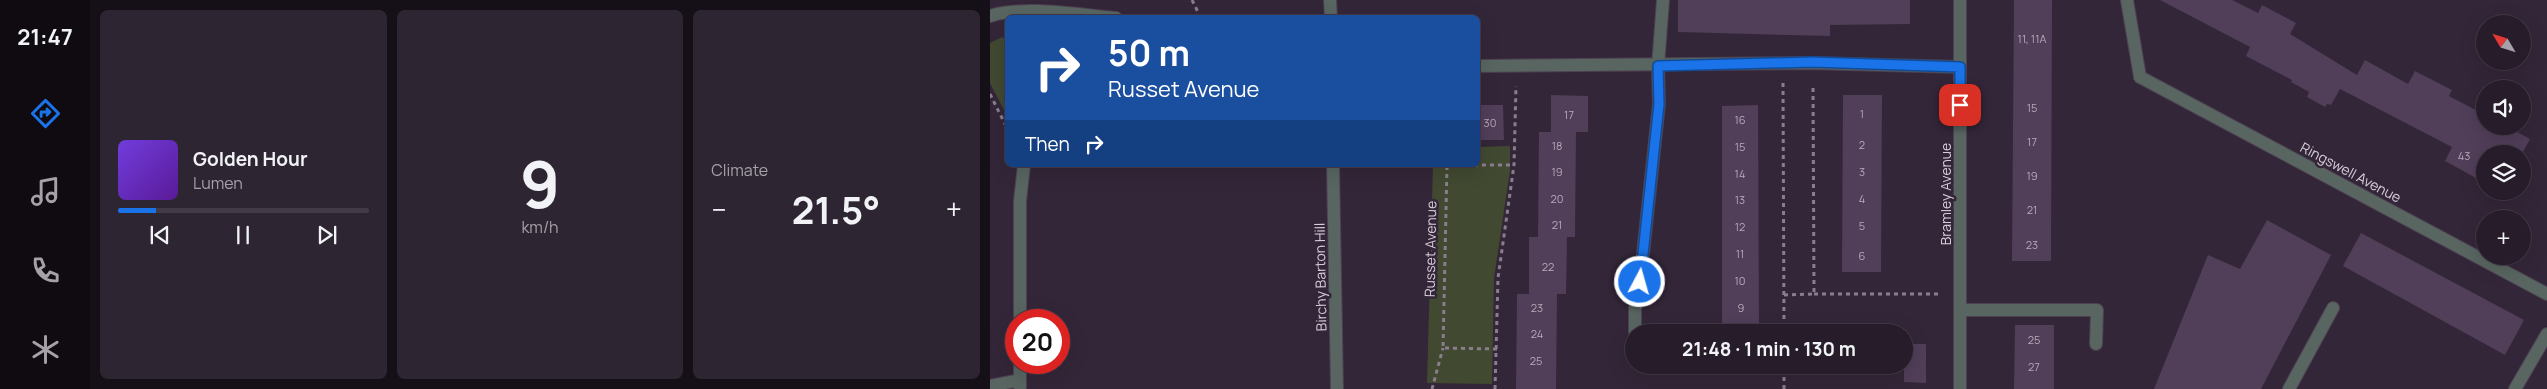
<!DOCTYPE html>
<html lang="en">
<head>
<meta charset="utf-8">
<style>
	body { margin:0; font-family:Manrope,sans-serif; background:#2e2532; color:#f1f3f6; height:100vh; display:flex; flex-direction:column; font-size:19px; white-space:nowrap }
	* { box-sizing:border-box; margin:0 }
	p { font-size:16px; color:#a4a1a8 }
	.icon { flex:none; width:28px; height:28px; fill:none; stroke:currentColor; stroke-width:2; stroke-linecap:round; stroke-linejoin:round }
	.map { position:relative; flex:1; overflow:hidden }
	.details { display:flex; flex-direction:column; gap:10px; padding:10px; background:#150f17; width:900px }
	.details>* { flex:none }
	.hud { position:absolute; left:15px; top:15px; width:475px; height:152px; border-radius:8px; box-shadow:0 5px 20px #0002,0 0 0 1px #423a47; background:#1a4fa0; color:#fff; overflow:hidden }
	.needle { width:32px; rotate:308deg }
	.fabs { position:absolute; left:1486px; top:15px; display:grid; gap:10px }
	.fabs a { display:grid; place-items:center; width:55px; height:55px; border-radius:50%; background:#261c2a; box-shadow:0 5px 20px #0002,0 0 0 1px #423a47; font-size:25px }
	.speed { position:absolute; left:15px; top:309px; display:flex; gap:10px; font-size:25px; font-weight:700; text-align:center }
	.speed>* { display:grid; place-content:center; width:65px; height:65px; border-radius:50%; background:#261c2a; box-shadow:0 5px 20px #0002,0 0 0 1px #423a47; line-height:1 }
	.speed .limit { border:8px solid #d22; background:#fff; color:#111 }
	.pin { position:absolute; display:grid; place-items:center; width:42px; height:42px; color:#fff; margin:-21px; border-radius:10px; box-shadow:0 2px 8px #0006 }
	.me { position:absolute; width:55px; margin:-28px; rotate:6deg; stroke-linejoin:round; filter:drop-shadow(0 0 4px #0008) }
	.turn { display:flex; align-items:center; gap:18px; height:105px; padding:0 20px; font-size:22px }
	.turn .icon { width:65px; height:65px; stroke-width:2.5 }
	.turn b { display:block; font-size:35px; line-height:42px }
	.then { display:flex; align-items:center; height:48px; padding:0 20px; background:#0003; gap:10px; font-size:19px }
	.big { font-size:38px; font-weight:700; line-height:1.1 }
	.details .card { flex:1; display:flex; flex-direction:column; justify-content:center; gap:8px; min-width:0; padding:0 18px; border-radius:8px; background:#2e2532 }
	.details .dial { align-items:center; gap:0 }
	.dial b { font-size:65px; line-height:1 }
	.song { display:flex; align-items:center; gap:15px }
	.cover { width:60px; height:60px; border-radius:8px; background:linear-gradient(135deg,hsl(260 70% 55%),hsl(270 70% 35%)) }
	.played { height:5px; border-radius:2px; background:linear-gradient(90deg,#1a73e8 15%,#423a47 15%) }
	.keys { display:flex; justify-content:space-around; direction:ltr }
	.heat { display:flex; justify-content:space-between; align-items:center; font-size:28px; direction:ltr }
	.details .tiles { flex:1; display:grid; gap:10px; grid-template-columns:repeat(3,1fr) }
	.trip { position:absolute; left:635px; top:324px; width:288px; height:50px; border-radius:25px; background:#261c2a; box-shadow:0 5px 20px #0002,0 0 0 1px #423a47; font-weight:700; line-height:50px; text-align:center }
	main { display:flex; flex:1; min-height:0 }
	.tabs { display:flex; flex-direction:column; width:90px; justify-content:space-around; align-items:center; background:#0f0b11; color:#a4a1a8 }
	.tabs .icon { width:35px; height:35px }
	.tabs .active { color:#1a73e8 }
	.tabs b { font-size:22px; color:#f1f3f6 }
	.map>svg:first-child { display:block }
</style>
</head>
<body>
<main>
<nav class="tabs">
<b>21:47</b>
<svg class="icon active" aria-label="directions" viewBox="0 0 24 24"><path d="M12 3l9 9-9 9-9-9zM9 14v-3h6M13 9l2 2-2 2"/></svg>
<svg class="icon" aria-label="music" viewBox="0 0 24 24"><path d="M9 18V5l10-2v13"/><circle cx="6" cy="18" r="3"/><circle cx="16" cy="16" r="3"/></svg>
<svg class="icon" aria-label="phone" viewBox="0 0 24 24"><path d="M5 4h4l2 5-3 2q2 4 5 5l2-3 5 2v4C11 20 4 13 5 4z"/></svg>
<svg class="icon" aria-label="climate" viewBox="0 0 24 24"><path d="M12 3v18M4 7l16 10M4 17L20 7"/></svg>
</nav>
<section class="details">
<div class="tiles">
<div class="card">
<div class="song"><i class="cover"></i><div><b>Golden Hour</b><p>Lumen</p></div></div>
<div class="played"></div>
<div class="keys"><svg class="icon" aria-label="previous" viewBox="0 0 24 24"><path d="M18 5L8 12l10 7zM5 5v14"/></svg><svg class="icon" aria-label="pause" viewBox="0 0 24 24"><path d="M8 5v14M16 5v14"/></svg><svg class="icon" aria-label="next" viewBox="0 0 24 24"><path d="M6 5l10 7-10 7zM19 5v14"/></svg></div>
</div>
<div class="card dial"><b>9</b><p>km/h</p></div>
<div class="card"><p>Climate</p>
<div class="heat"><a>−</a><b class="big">21.5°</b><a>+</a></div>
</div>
</div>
</section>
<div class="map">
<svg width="1557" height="389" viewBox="0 0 1557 389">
	<rect width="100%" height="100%" fill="#332638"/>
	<g fill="#414931">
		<polygon points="12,37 17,41 17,116 0,83 0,43"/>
		<polygon points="520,146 520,171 504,278 502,384 437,383 443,165 488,165 488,147"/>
	</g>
	<g fill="#513e59">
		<polygon points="688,0 920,0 920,24 840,25 840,36 688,32"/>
		<polygon points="1024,0 1062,0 1061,261 1022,261"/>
		<polygon points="1170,0 1242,0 1268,13 1272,5 1306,23 1300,34 1367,75 1375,60 1418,84 1425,71 1462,90 1459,96 1495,115 1495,126 1516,126 1540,139 1532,154 1495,154 1495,183 1455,161 1462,147 1350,89 1341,105 1337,104 1335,107 1317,97 1319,92 1301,82 1302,80 1256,56 1260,47"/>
		<polygon points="561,95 598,96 598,132 586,132 585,237 577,237 576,294 567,294 566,389 526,389 527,294 539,294 539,237 548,237 549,132 561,132"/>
		<polygon points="853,95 892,95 891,272 852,272"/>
		<polygon points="488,105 513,105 514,140 488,140"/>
		<polygon points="768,105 769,332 732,332 732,106"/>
		<polygon points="1277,220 1341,255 1271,389 1164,389 1218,255 1250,269"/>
		<polygon points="1371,233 1534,320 1515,355 1353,266"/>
		<polygon points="1025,325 1064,325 1064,389 1024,389"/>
		<rect x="823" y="328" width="25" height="4"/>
		<polygon points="914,344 936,344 936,383 914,382"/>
		<rect x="733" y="365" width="36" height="9"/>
		<rect x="822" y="365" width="25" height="10"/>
	</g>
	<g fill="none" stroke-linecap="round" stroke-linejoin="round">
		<defs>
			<g id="lane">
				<polyline points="1137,0 1150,77"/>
				<polyline points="970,310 1107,310 1106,344"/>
				<polyline points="645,332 645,304 650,282 669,104 668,66 673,0"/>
				<polyline points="1299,389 1343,308"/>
			</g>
			<g id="street">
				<polyline points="340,0 341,18"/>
				<polyline points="970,0 970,389"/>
				<path d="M 0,16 C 36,5 88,15 126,18"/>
				<polyline points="488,66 822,63 970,67"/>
				<polyline points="1150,77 1557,294"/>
				<polyline points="343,165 347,389"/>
				<polyline points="30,320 30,201 34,165"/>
				<polyline points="30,362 30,387"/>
				<polyline points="0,386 30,380"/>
				<polyline points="1525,389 1557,334"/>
			</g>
		</defs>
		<use href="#lane" stroke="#4d4152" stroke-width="14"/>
		<use href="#street" stroke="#4d4152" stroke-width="14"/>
		<g stroke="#897e8d" stroke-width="3" stroke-dasharray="4 4" stroke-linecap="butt">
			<polyline points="202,0 211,18"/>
			<polyline points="793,83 794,332"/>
			<polyline points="0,94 18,130"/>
			<polyline points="824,294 950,294"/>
			<polyline points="794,295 824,294 823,84"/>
			<polyline points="507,349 453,348 457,165 524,165"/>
			<polyline points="442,389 453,348"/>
			<polyline points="505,389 508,278 524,165 526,86"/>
			<polyline points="794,389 794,365"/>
		</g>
		<use href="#lane" stroke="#586560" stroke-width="12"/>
		<use href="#street" stroke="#586560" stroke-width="12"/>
	</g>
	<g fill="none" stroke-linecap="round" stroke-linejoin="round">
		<defs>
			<polyline id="route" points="650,282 669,104 668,66 822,62 970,67 970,105"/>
		</defs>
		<use href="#route" stroke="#114b97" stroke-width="12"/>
		<use href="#route" stroke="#1a73e8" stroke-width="9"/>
	</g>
	<g text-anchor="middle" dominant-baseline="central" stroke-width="5" stroke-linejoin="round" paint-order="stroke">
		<g font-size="11" fill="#b6aaba">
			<text x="1042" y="38">11, 11A</text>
			<text x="1042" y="107">15</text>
			<text x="872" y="113">1</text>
			<text x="579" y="114">17</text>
			<text x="750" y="119">16</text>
			<text x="500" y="122">30</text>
			<text x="1042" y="141">17</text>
			<text x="872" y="144">2</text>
			<text x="567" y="145">18</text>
			<text x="750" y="146">15</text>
			<text x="1474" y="155">43</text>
			<text x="567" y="171">19</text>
			<text x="872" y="171">3</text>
			<text x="750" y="173">14</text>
			<text x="1042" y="175">19</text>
			<text x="567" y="198">20</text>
			<text x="872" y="198">4</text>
			<text x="750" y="199">13</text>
			<text x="1042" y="209">21</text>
			<text x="567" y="224">21</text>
			<text x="872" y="225">5</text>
			<text x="750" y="226">12</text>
			<text x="1042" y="244">23</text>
			<text x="750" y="253">11</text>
			<text x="872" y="255">6</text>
			<text x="558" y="266">22</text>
			<text x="750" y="280">10</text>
			<text x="547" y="307">23</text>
			<text x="751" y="307">9</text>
			<text x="547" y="333">24</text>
			<text x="1044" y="339">25</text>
			<text x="546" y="360">25</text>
			<text x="1044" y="366">27</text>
		</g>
		<g font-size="14" fill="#d7ceda" stroke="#332638">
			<text transform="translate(1361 172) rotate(28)">Ringswell Avenue</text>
			<text transform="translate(955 194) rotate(-90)">Bramley Avenue</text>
			<text transform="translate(440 249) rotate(-89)">Russet Avenue</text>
			<text transform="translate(330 277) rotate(-91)">Birchy Barton Hill</text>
		</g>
	</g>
</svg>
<div class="fabs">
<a><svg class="needle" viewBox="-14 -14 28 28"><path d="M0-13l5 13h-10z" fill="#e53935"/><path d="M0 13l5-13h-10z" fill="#a4a1a8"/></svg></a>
<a><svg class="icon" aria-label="sound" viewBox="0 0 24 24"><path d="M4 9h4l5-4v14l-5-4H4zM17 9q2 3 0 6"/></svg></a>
<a><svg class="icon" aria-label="layers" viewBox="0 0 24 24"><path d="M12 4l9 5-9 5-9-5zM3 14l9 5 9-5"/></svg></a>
<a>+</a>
</div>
<div class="speed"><div class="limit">20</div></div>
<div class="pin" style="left:970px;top:105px;background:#d93025"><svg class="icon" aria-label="arrive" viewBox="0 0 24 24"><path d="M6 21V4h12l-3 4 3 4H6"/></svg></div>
<svg class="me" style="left:650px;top:282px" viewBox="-20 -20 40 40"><circle r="17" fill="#1a73e8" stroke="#fff" stroke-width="3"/><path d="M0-11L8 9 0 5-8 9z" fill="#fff"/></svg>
<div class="trip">21:48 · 1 min · 130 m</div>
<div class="hud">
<div class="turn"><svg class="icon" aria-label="right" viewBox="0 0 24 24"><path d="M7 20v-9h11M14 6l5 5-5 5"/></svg><div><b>50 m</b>Russet Avenue</div></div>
<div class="then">Then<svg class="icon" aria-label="right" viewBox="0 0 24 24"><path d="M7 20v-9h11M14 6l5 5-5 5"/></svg></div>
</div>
</div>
</main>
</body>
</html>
